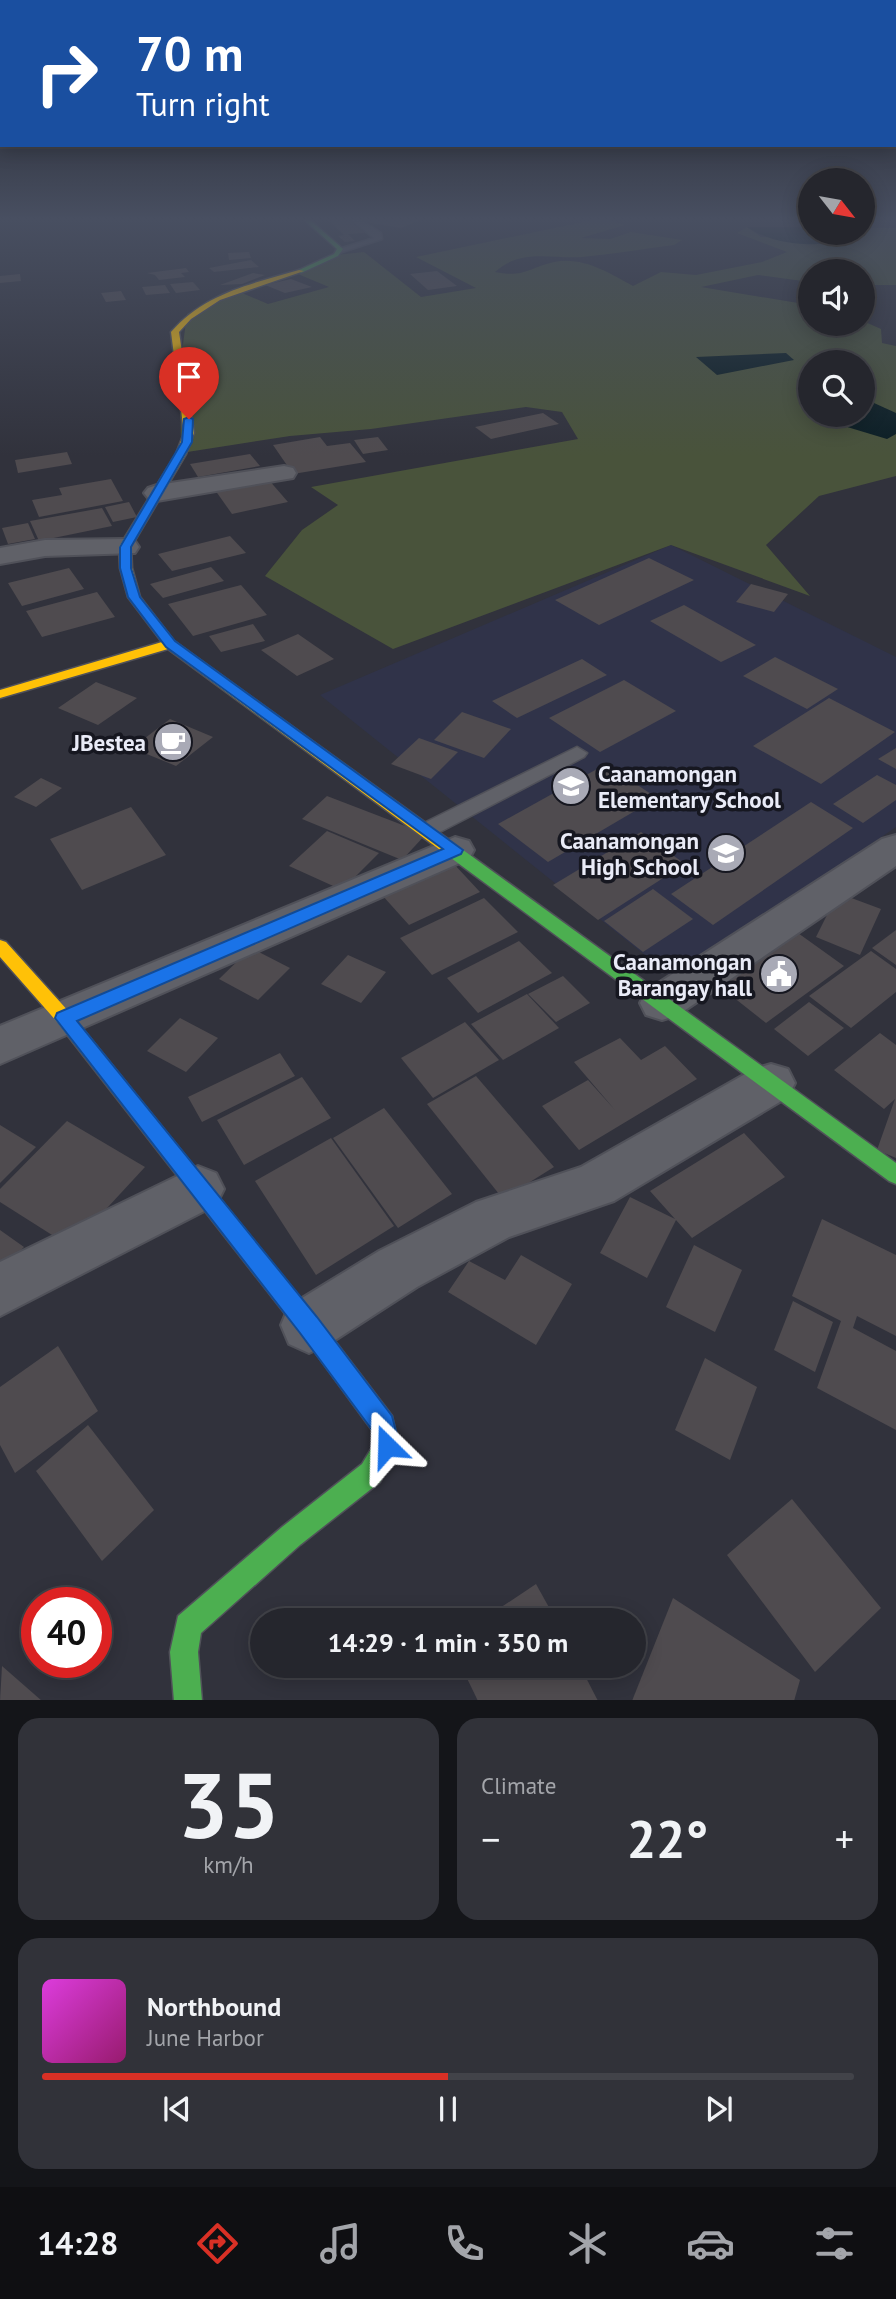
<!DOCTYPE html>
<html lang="en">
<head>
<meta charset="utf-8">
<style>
	body { margin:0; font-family:"PT Sans",sans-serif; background:#313239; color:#f1f3f6; height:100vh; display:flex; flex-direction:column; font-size:26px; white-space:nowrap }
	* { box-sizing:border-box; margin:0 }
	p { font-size:23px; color:#a3a5aa }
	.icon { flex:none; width:38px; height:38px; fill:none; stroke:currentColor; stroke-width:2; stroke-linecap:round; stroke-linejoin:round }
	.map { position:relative; height:1700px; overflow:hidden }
	.drawer { display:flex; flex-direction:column; gap:18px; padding:18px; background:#141519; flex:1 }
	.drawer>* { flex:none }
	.guide { position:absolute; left:0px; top:0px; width:896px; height:147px; box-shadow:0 4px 18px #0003,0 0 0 2px #424349; background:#1a4fa0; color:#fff; overflow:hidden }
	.needle { width:46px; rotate:121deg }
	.buttons { position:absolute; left:798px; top:168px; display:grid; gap:14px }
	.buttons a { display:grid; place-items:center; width:77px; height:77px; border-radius:50%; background:#25262d; box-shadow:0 4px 18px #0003,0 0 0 2px #424349; font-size:35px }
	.speed { position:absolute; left:21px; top:1587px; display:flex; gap:14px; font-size:35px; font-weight:700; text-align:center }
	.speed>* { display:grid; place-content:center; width:91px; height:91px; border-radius:50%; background:#25262d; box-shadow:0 4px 18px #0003,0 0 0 2px #424349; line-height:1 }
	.speed .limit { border:10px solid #d22; background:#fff; color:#111 }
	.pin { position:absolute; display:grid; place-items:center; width:60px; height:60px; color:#fff; margin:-72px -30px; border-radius:50% 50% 50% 0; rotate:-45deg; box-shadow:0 0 7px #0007 }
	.pin .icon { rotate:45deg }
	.me { position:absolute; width:77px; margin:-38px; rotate:338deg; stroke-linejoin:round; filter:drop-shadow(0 0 5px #0008) }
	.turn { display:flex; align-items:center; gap:24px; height:147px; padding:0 21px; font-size:32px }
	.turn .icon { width:91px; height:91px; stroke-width:2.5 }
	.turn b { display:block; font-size:49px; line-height:60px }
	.big { font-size:52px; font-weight:700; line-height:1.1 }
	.drawer .widget { flex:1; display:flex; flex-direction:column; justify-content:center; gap:10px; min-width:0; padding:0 24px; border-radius:21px; background:#313239 }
	.drawer .dial { align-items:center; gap:0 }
	.dial b { font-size:91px; line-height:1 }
	.song { display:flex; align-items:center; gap:21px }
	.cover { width:84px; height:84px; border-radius:10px; background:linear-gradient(135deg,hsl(300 70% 55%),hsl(320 70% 35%)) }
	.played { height:7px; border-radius:4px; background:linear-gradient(90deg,#d93025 50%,#424349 50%) }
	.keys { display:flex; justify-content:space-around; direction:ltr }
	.heat { display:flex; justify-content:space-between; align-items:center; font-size:38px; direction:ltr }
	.drawer .tiles { flex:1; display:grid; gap:18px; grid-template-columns:1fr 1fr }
	.widget:last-child { grid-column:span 2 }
	.trip { position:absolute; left:250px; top:1608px; width:396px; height:70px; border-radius:35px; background:#25262d; box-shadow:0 4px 18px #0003,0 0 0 2px #424349; font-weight:700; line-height:70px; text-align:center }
	.tab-bar { display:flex; height:112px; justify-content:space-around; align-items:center; background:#0f0f12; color:#a3a5aa }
	.tab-bar .icon { width:49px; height:49px }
	.tab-bar .active { color:#d93025 }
	.tab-bar b { font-size:32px; color:#f1f3f6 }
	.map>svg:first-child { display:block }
</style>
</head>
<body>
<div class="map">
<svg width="896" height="1701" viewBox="0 0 896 1701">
	<rect width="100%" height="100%" fill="#31323c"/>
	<polygon fill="#303349" points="671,545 896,657 896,827 675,979 320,695"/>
	<path fill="#49533b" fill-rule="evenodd" d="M 602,218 L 625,225 L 581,238 L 610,239 L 631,232 L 682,240 L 674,245 C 644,249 613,254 582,257 C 551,259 521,248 495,272 C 523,278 529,268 554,262 C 583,256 609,273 633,286 L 661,272 L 696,275 L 762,262 L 787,252 L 737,233 L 747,227 L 761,237 L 839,242 L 851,233 L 863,233 L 863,228 L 896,228 L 896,285 L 863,285 L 863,271 L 810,271 L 810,282 L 758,275 L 701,287 L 810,305 L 810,324 L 863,324 L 863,321 L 881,329 L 882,343 L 896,346 L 896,476 L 819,496 L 766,545 L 810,596 L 671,545 L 393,649 L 265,576 L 302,530 L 338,505 L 311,487 L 578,439 L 562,412 L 526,407 L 371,429 L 290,436 L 181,453 L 180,367 L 187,314 L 235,290 L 268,304 L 329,287 L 293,272 L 336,255 L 364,252 L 421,297 L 476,288 L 416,257 ZM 810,362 L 863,362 L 863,415 L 810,415 Z"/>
	<g fill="#0a1d23">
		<path d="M 747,227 L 810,227 L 810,233 L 851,233 C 825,252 773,245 747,227 Z"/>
		<polygon points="786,353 794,360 717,375 696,357"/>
		<polygon points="863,398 896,413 896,434 887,439 824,420 818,415 863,415"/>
	</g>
	<g fill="#4f4b4f">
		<polygon points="326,218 346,218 365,233 348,234 355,241 345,242 338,236 344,235"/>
		<polygon points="368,218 425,218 401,228 359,221"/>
		<polygon points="249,252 251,258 229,260 228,253"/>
		<polygon points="251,260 259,267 214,272 209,268"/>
		<polygon points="186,268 189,272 181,273 185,277 159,280 155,275 147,273"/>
		<polygon points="437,271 457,286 428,290 410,274"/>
		<polygon points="253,273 265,275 242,284 220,285"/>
		<polygon points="20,274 21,281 0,283 0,276"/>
		<polygon points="291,279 312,287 285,293 265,285"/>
		<polygon points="193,282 200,290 176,293 170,284"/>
		<polygon points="165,285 170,293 146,295 142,287"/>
		<polygon points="121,291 126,300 106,302 101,293"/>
		<polygon points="543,413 559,424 491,439 475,427"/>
		<polygon points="320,437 327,446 350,443 366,462 293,474 273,445"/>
		<polygon points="378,437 388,450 363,454 354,440"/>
		<polygon points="67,452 72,464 18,473 15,460"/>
		<polygon points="250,454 260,466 198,477 190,464"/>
		<polygon points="111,479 123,501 39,517 32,500 62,495 59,488"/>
		<polygon points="268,479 288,502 232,514 215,490"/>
		<polygon points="129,502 137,517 113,522 105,507"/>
		<polygon points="102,508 112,526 39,541 30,521"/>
		<polygon points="28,523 35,539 8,544 2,528"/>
		<polygon points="230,536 246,553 172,571 158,554"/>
		<polygon points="649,558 694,580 599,625 555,600"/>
		<polygon points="211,567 224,581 163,598 150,584"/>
		<polygon points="69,568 84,589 22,606 8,583"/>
		<polygon points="751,584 788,594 774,612 736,602"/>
		<polygon points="241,585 267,615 193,636 168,604"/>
		<polygon points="97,592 115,617 42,637 26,611"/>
		<polygon points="684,605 756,645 721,662 650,621"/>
		<polygon points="253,624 265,641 221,652 209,636"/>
		<polygon points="298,634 334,659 297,676 261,650"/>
		<polygon points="775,657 838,689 807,709 743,676"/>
		<polygon points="582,659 607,675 517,718 492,701"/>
		<polygon points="624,680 676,711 600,752 549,718"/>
		<polygon points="96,682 137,698 98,725 58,708"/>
		<polygon points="829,698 895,732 821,784 753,746"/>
		<polygon points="462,712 511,729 484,758 434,740"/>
		<polygon points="170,719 213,737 176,766 132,748"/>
		<polygon points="419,738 458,752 431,779 391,764"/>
		<polygon points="896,748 896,769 878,759"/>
		<polygon points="606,764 657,798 548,862 498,824"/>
		<polygon points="877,775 896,785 896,800 863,823 833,804"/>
		<polygon points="41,778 62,788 36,807 14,797"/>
		<polygon points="327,796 426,834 402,860 302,819"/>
		<polygon points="811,802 853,828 713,925 671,894"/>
		<polygon points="131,807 166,855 82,890 50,839"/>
		<polygon points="327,831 379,853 342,890 289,866"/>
		<polygon points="641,832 685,864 598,920 553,885"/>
		<polygon points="453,863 480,892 409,925 382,895"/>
		<polygon points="653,889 693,919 643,952 604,921"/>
		<polygon points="838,893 881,909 860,955 816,937"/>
		<polygon points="484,898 518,932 432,975 400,938"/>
		<polygon points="791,928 844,966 766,1023 714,982"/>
		<polygon points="896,930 896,965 872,948"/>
		<polygon points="519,941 552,973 478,1013 447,978"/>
		<polygon points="251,948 290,968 258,1000 219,979"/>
		<polygon points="871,951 896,969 896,992 851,1028 809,996"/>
		<polygon points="348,955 386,972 361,1003 321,984"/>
		<polygon points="563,976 590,1003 556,1022 528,994"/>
		<polygon points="527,994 559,1028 503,1060 471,1024"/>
		<polygon points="809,1002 844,1028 808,1056 774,1029"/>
		<polygon points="180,1018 218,1038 186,1072 147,1051"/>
		<polygon points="465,1022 499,1060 433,1098 401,1058"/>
		<polygon points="880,1033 896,1045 896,1158 877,1150 895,1099 884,1109 834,1070"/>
		<polygon points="620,1038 641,1060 665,1046 697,1079 579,1150 542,1106 588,1080 615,1110 574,1062"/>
		<polygon points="280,1053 295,1076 202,1122 188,1097"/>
		<polygon points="476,1076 554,1167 503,1199 427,1104"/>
		<polygon points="302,1077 331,1118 244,1165 217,1120"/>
		<polygon points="384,1108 452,1194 398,1228 333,1138"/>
		<polygon points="67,1121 145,1167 71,1247 0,1202 0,1189"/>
		<polygon points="0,1125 36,1147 0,1183"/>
		<polygon points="744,1133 785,1177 692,1238 676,1220 647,1278 600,1253 630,1197 675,1219 650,1191"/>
		<polygon points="331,1138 394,1226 316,1275 255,1181"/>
		<polygon points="822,1219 896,1255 896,1336 857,1316 853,1328 896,1351 896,1430 817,1388 841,1321 792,1296"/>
		<polygon points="0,1230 24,1247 0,1272"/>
		<polygon points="694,1245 742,1270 715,1332 666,1307"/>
		<polygon points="521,1255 572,1284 536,1345 448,1292 469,1261 505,1280"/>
		<polygon points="793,1301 833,1322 815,1372 774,1350"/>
		<polygon points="58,1346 98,1411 15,1473 0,1445 0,1387"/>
		<polygon points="705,1358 757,1387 730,1460 675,1430"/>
		<polygon points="88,1425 154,1510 102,1561 36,1471"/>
		<polygon points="792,1499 881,1608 815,1672 727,1555"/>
		<polygon points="536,1584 556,1620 482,1620"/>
		<polygon points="673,1598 800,1680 794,1701 632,1701"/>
		<polygon points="2,1666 42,1701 0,1701"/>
		<polygon points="461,1666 580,1666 598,1701 478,1701"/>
	</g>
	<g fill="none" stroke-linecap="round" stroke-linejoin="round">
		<defs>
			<g id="lane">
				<polygon points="349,218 358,218 381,233 382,239 336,254 336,250 374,238"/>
				<polygon points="577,747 587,753 584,757 434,835 427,837 417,830 420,825"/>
			</g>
			<g id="street">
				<polygon points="284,466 293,468 296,473 293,478 157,501 148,498 144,493 148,488 157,485"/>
				<polygon points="125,539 135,541 139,547 135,553 45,556 0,564 0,548 45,540"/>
				<polygon points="896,835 896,866 678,1015 662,1020 646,1015 640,1003 646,991 882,839"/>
				<polygon points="455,837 469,841 474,850 469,859 0,1064 0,1026"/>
				<polygon points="771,1064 788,1069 795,1083 788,1097 614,1201 509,1237 417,1287 329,1344 309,1353 289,1344 281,1325 289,1306 379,1251 476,1202 581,1167 754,1069"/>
				<polygon points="198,1166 216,1173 224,1189 216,1205 0,1316 0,1262"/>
			</g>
			<g id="fast">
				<polygon points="302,218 308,218 343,249 338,256 301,273 299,270 334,254 337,249"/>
				<polygon points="453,846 459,847 896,1163 896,1184 889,1181 447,855 445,851 447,847"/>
				<polygon points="323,1332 331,1336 392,1416 399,1446 380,1482 300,1545 201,1633 198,1652 202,1701 174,1701 170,1652 178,1616 282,1527 362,1464 374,1444 372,1430 315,1352 311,1344 315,1336"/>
			</g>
			<g id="slow">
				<path d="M 299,270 L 304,271 L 220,300 L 191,319 L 179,332 L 194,433 L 186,454 L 131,547 L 132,568 L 140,597 L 174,641 L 459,847 L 461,851 L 459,855 L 447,855 L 168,649 L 0,698 L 0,690 L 162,642 L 128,597 L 120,568 L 119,547 L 176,454 L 184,433 L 171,332 C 205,293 251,284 299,270 Z"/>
				<polygon points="0,940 6,942 70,1013 331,1336 335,1344 331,1352 323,1356 315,1352 58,1023 0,957"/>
			</g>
		</defs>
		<use href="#lane" stroke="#505159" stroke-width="3"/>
		<use href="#street" stroke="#505159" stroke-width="4"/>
		<use href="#fast" stroke="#505159" stroke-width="3"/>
		<use href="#slow" stroke="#505159" stroke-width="3"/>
		<use href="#lane" fill="#606168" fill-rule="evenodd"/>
		<use href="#street" fill="#606168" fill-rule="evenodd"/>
		<use href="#fast" fill="#4caf50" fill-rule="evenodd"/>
		<use href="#slow" fill="#ffc107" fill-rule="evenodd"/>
	</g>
	<linearGradient id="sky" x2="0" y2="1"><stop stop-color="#1b1c21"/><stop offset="0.48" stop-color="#484f61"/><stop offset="1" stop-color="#484f61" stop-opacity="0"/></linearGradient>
	<rect width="896" height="456" fill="url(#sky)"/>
	<polygon fill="#1a73e8" stroke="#114b97" stroke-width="2" points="189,417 193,419 192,442 131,547 131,568 140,597 175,641 463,850 461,854 77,1021 317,1317 392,1416 400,1446 396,1455 387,1459 379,1455 372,1430 300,1333 55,1018 57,1013 443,849 166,647 128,597 120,568 120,547 182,442 184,419"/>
	<defs>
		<symbol id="cafe-disc" viewBox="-11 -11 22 22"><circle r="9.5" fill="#a9aab6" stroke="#161720"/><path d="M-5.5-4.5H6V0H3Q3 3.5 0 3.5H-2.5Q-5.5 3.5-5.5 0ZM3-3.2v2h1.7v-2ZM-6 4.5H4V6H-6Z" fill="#fff"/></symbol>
		<symbol id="school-disc" viewBox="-11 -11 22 22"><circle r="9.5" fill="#a9aab6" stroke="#161720"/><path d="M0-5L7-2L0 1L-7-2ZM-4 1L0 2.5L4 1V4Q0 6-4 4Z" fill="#fff"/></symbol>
		<symbol id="civic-disc" viewBox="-11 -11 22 22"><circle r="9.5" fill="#a9aab6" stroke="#161720"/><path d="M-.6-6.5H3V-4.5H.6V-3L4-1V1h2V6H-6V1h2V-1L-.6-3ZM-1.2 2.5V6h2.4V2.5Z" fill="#fff"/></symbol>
	</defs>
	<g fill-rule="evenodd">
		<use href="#cafe-disc" x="151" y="720" width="44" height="44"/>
		<use href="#school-disc" x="549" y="764" width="44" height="44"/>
		<use href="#school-disc" x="704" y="831" width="44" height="44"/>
		<use href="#civic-disc" x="757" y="952" width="44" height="44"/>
	</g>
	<g text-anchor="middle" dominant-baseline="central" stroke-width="7" stroke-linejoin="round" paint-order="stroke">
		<g font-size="23" font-weight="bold" fill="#e9ebf7" stroke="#161720" text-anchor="end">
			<text x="146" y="742">JBestea</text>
			<text x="598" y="773" text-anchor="start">Caanamongan<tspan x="598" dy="26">Elementary School</tspan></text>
			<text x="699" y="840">Caanamongan<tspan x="699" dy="26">High School</tspan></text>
			<text x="752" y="961">Caanamongan<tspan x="752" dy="26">Barangay hall</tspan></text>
		</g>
	</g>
</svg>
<div class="buttons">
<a><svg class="needle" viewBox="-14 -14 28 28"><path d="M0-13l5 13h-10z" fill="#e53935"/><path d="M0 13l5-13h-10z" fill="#a3a5aa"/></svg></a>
<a><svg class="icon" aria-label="sound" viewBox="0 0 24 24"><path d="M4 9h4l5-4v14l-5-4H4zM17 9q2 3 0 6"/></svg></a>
<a><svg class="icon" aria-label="search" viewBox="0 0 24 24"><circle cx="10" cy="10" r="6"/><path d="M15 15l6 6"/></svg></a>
</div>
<div class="speed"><div class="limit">40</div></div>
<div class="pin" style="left:189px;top:419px;background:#d93025"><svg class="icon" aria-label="arrive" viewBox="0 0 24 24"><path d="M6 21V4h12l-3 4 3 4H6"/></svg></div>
<svg class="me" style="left:387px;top:1446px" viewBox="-20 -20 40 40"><path d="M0-17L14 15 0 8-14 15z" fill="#1a73e8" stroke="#fff" stroke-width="4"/></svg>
<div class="trip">14:29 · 1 min · 350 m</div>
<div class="guide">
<div class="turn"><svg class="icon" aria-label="right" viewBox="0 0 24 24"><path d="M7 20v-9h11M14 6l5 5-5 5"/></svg><div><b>70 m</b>Turn right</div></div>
</div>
</div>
<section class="drawer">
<div class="tiles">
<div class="widget dial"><b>35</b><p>km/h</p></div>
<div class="widget"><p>Climate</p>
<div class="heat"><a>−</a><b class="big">22°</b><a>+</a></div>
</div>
<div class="widget">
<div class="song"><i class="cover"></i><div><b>Northbound</b><p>June Harbor</p></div></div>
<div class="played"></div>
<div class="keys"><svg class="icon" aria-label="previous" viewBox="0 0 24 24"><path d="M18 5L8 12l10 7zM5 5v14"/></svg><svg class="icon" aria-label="pause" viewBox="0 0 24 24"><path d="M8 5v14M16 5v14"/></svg><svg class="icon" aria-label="next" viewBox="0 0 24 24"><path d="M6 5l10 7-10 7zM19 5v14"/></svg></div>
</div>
</div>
</section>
<nav class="tab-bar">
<b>14:28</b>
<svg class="icon active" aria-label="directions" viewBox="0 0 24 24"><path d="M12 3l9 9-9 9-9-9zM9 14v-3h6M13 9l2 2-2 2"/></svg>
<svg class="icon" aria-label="music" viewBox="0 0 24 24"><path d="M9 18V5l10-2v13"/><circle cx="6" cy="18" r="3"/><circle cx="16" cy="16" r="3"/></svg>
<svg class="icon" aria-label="phone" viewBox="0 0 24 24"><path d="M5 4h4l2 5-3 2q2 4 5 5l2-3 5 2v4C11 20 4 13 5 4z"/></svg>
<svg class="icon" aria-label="climate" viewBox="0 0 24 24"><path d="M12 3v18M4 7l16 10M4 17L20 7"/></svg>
<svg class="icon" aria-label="car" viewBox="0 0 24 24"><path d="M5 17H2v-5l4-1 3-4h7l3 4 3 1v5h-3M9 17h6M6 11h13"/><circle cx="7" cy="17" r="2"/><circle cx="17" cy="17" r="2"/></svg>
<svg class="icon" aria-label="filters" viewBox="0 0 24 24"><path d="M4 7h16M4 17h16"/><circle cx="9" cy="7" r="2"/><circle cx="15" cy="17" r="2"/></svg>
</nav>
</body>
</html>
